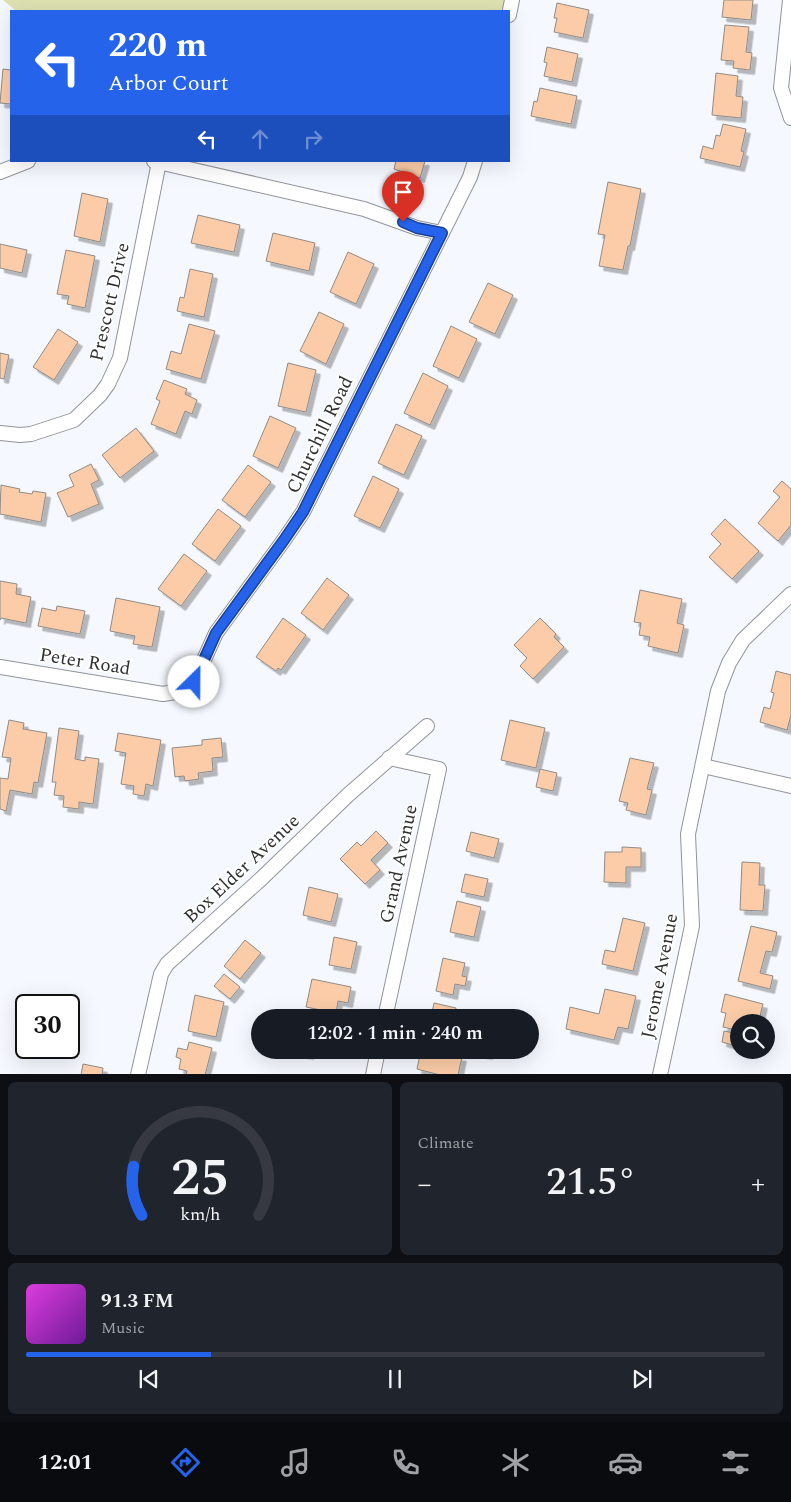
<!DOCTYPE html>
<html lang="en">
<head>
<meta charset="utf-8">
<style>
	body { margin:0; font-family:Spectral,serif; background:#20242c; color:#f1f3f6; height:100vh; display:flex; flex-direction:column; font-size:19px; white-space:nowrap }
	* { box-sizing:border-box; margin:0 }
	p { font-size:16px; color:#9ea1a6 }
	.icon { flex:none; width:28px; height:28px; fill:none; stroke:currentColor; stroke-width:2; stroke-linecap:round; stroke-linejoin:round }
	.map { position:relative; height:1074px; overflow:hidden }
	.details { display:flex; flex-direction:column; gap:8px; padding:8px; background:#0d0f14; flex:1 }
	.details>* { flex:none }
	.guide { position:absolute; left:10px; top:10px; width:500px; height:152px; border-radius:0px; box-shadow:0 5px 20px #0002; background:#2563eb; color:#fff; overflow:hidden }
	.tools { position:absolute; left:730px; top:1014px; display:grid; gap:10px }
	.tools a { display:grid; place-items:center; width:45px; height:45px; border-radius:50%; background:#171b24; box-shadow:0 5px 20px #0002; font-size:25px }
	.speed { position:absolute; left:15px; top:994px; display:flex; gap:10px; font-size:25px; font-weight:700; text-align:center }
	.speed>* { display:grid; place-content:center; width:65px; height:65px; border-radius:50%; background:#171b24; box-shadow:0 5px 20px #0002; line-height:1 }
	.speed .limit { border:2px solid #111; border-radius:8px; background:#fff; color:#111 }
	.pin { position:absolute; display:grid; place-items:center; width:42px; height:42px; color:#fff; margin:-51px -21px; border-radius:50% 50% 50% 0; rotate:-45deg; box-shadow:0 0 5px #0007 }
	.pin .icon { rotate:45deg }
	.me { position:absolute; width:55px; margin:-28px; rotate:23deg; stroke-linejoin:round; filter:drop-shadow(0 0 4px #0008) }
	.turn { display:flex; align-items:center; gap:18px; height:105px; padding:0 15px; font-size:22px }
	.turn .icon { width:65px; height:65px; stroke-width:2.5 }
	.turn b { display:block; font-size:35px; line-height:42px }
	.lanes { display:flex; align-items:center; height:48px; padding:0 15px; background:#0003; justify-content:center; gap:25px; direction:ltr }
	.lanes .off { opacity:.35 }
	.big { font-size:38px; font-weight:600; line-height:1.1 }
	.details .card { flex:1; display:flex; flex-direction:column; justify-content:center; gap:8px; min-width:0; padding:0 18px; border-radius:8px; background:#20242c }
	.details .dial { align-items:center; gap:0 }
	.dial svg { height:130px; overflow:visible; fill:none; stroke:#363941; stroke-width:7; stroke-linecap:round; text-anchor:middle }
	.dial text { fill:#f1f3f6; stroke:none }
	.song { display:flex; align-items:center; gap:15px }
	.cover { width:60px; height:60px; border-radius:8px; background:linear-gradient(135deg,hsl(300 70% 55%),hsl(280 70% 35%)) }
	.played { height:5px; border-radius:2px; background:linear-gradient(90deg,#2563eb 25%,#363941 25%) }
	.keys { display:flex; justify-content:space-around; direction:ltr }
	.heat { display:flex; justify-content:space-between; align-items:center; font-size:28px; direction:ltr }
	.details .tiles { flex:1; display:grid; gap:8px; grid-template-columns:1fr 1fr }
	.card:last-child { grid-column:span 2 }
	.trip { position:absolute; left:251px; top:1009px; width:288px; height:50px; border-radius:25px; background:#171b24; box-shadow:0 5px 20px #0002; font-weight:600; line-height:50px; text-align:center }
	.tabs { display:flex; height:80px; justify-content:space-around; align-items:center; background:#090b0e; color:#9ea1a6 }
	.tabs .icon { width:35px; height:35px }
	.tabs .selected { color:#2563eb }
	.tabs b { font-size:22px; color:#f1f3f6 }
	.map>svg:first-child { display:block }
</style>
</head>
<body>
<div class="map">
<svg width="791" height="1075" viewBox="0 0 791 1075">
	<defs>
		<filter id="shadow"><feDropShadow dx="4.5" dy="4.5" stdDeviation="0" flood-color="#0004"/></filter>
	</defs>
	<rect width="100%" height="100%" fill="#f5f8fe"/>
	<polygon fill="#dee1b0" points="3,0 507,0 504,11 16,11"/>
	<g fill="#fbcca7" stroke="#908b87" filter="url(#shadow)">
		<polygon points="724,0 753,0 751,20 722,17"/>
		<polygon points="557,3 589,10 583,38 554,32 557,18 554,18"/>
		<polygon points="725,25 749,27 746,52 752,53 750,70 733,68 734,61 721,60"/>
		<polygon points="547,47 578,54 572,82 544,76 547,63 544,62"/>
		<polygon points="3,69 11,70 11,104 0,103"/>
		<polygon points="716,73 738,76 736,96 743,97 741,118 712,115"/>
		<polygon points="540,88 577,96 571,124 531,116 534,101 537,102"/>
		<polygon points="723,124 746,129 741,151 744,152 740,167 700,158 703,146 713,149 716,135 720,136"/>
		<polygon points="396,161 425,161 420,178 394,169"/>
		<polygon points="608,182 641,189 630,246 628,246 623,270 599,266 605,235 598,234"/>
		<polygon points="82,193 108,199 100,242 74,236"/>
		<polygon points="198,215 240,225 234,252 191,243"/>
		<polygon points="273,233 315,243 309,271 266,261"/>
		<polygon points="0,244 27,250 22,273 0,268"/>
		<polygon points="66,250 95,256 85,308 67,304 69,296 57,294"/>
		<polygon points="348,252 374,264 356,304 330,292"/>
		<polygon points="190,269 213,274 204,317 177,311 180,297 184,298"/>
		<polygon points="488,283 513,295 495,334 469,322"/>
		<polygon points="319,312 344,324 326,364 300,351"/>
		<polygon points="189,324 215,331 201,379 166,369 171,351 181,354"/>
		<polygon points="451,326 477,339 459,378 433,366"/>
		<polygon points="58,329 78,342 54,380 33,367"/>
		<polygon points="0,353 9,355 4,379 0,378"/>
		<polygon points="288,363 316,370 306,412 278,406"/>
		<polygon points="423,373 448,386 430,425 404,413"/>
		<polygon points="164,380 187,389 185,394 197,400 192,414 185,411 176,434 151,424 160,401 156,399"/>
		<polygon points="270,416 296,428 278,468 253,456"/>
		<polygon points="396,424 422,436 404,475 378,463"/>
		<polygon points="136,428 154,451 120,478 102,455"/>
		<polygon points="91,464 99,480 91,484 99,504 68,517 57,493 74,486 69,475"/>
		<polygon points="248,465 271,482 245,517 222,500"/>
		<polygon points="373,476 399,489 380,528 354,516"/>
		<polygon points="782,481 791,489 791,525 778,541 758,523 780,497 773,491"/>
		<polygon points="1,485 20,489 19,492 32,494 33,491 46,493 41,522 0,514"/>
		<polygon points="218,509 241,526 215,561 192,544"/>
		<polygon points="725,519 759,551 732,579 709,557 721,544 711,534"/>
		<polygon points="184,554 207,571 181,606 158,589"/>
		<polygon points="327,578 349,595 323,630 301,613"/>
		<polygon points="0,581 17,584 16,594 31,597 26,623 1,618 0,620"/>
		<polygon points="640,590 682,599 677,623 684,625 678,653 648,646 650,637 639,635 641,623 634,622"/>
		<polygon points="116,598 160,607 152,647 133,644 135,636 110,631"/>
		<polygon points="57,606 85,611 80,634 38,626 42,608 56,611"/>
		<polygon points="283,618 306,635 281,670 278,668 276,671 256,657"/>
		<polygon points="540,618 556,634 554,637 564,647 533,679 520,666 527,658 514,645"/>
		<polygon points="776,671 791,675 791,715 787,730 760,722 764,707 770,709 774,693 771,692"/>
		<polygon points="9,720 24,723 23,729 47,733 38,783 34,782 32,794 10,790 6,811 0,809 0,778 8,779 11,758 2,757"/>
		<polygon points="510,720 545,728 536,768 501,760"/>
		<polygon points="59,728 79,731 75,759 85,761 85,757 99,759 93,804 79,802 79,809 63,807 64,796 54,795 56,782 52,782"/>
		<polygon points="118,733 161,740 153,786 146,784 144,796 133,794 134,786 121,784 126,753 115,751"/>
		<polygon points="221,738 223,757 212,758 213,771 198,773 199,779 185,781 184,776 175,777 172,748 202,745 202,740"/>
		<polygon points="630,758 654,763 647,789 652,790 646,815 626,810 628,803 619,801"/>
		<polygon points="540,769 557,773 553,791 536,787"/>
		<polygon points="376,831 388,843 371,860 380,870 365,884 340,859 357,842 361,846"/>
		<polygon points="471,832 499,839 494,858 466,851"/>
		<polygon points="622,847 641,848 641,867 626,867 626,883 604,882 605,852 622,852"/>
		<polygon points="742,862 760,863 759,885 765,885 763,911 740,910"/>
		<polygon points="465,874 488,879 484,897 461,892"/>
		<polygon points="309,887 338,894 331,922 303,915"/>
		<polygon points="457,901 481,907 474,937 450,932"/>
		<polygon points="623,918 645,923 633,971 602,964 605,950 615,952"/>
		<polygon points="751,926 777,932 772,952 766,951 760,973 773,976 770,989 738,981"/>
		<polygon points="334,937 357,942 351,969 329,965"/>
		<polygon points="245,940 261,953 240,979 224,966"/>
		<polygon points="443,958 465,963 462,976 467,977 465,986 455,984 453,995 436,991"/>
		<polygon points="224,974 240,987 230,999 214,986"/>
		<polygon points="312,979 351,987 348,1003 338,1001 336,1013 306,1007"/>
		<polygon points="605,989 636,996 628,1029 618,1027 614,1040 566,1029 570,1007 599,1014"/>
		<polygon points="725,994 763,1004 759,1020 747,1017 746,1022 739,1022 739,1031 723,1027 726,1013 721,1012"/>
		<polygon points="195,995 224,1002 216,1037 188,1031"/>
		<polygon points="434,1003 456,1008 454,1018 428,1018 431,1017"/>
		<polygon points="724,1031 739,1034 736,1046 722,1042"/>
		<polygon points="189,1042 212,1048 205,1075 186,1075 187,1071 179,1069 181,1059 176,1057 178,1048 187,1050"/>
		<polygon points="284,1050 311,1050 309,1055"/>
		<polygon points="421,1050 429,1050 462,1057 458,1075 440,1075 417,1069"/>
		<polygon points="473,1050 489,1050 488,1055 472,1052"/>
		<polygon points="83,1064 103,1068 102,1075 81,1075"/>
	</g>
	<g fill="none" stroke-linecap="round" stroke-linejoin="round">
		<defs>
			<g id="street">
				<polyline points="790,0 781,88 791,118"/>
				<polyline points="509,15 512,0"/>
				<polyline points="154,161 364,209 417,228 442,233"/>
				<polyline points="0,172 28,161"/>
				<polyline points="0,433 20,435 31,434 74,420 100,395 108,384 120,358 159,162"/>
				<polyline points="0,667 163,694 181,691 194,682 216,633 284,540 303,512 470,177 475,161"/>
				<polyline points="703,766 791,786"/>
				<polyline points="385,1018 439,769 389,758"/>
				<polyline points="138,1075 161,974 167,964 262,878 348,795 427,726"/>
				<polyline points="373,1075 378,1050"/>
				<polyline points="660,1075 692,926 688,834 718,691 729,663 743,640 791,594"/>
			</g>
		</defs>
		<use href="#street" stroke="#92949a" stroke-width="16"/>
		<use href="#street" stroke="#fff" stroke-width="14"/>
	</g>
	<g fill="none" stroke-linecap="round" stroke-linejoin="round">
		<defs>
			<polyline id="route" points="194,682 216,633 284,540 303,512 442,233 417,228 403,222"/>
		</defs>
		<use href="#route" stroke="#184099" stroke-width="12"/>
		<use href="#route" stroke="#2563eb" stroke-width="9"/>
	</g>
	<g text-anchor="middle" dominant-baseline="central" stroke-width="4" stroke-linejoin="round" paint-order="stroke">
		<g font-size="19" fill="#2e2f31" stroke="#fff">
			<text transform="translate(110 302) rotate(-77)">Prescott Drive</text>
			<text transform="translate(320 435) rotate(-64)">Churchill Road</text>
			<text transform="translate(85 662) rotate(9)">Peter Road</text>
			<text transform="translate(399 864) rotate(-78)">Grand Avenue</text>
			<text transform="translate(242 869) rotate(-43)">Box Elder Avenue</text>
			<text transform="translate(660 976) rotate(-79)">Jerome Avenue</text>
		</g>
	</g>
</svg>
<div class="tools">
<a><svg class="icon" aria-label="search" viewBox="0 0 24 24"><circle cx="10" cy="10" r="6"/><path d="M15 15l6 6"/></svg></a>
</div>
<div class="speed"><div class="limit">30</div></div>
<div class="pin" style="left:403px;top:222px;background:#d93025"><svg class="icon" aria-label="arrive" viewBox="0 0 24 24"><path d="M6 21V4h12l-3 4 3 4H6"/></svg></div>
<svg class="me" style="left:194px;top:682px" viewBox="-20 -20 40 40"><circle r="19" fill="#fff"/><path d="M0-13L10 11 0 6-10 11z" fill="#2563eb"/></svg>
<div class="trip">12:02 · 1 min · 240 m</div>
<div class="guide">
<div class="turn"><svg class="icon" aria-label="left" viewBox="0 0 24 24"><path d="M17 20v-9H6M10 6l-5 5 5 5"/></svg><div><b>220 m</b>Arbor Court</div></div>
<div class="lanes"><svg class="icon" aria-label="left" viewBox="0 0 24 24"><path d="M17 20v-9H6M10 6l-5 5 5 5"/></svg><svg class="icon off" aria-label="ahead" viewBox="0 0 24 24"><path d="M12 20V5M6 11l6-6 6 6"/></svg><svg class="icon off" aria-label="right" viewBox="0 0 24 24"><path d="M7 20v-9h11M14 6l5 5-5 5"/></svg></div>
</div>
</div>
<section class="details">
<div class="tiles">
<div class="card dial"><svg viewBox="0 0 100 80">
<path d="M14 69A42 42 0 1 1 86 69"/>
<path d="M14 69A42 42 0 0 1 9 39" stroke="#2563eb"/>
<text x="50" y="56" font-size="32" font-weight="700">25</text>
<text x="50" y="72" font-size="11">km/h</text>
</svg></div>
<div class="card"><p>Climate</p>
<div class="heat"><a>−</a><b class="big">21.5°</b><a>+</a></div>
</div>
<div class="card">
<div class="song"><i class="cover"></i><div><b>91.3 FM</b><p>Music</p></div></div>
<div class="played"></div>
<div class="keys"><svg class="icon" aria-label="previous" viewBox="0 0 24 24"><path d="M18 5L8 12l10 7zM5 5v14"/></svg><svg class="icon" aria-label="pause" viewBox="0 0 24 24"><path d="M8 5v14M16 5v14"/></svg><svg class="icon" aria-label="next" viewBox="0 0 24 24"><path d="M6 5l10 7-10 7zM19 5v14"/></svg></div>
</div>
</div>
</section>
<nav class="tabs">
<b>12:01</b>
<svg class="icon selected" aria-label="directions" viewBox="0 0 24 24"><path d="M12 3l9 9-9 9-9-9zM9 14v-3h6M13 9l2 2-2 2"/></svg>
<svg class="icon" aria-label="music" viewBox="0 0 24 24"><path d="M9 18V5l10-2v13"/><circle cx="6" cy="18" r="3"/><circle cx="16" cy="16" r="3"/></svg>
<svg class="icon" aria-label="phone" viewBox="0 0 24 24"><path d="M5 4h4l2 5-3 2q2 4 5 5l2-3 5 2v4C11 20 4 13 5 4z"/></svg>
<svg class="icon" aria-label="climate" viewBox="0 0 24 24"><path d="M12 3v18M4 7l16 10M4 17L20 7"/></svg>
<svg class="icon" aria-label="car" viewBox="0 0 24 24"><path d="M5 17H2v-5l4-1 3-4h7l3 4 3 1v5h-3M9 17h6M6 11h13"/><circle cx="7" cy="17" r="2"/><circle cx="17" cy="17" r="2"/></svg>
<svg class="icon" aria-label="filters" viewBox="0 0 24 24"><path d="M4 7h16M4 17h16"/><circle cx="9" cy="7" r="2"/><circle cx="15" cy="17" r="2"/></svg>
</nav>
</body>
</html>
